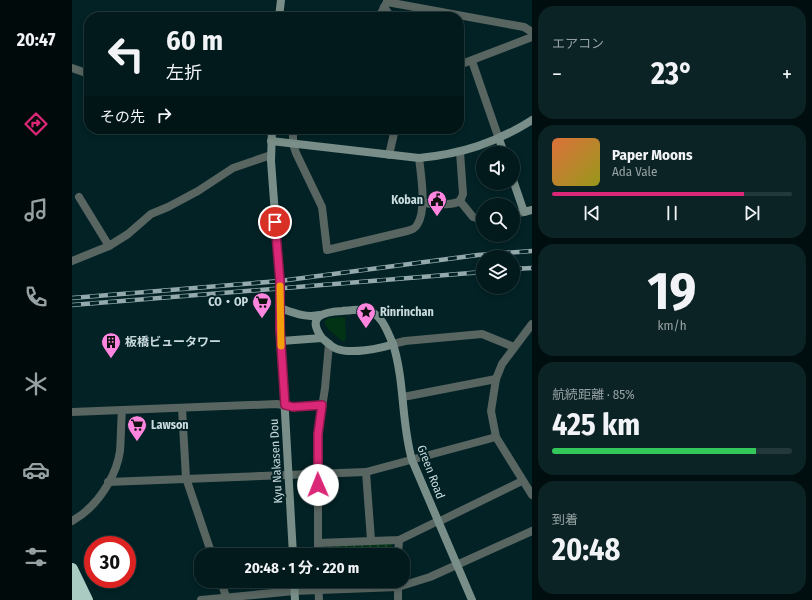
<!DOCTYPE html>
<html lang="ja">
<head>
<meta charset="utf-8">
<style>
	body { margin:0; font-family:"Fira Sans Condensed","Noto Sans JP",sans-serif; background:#0c2325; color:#f1f3f6; height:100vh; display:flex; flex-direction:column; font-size:15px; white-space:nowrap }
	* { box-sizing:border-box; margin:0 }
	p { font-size:13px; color:#96a1a3 }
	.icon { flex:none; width:22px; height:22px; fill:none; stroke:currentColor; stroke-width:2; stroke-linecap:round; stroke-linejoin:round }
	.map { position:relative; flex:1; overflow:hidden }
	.panel { display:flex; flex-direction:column; gap:6px; padding:6px; background:#010e0f; width:280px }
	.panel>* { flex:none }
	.top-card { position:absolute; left:12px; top:12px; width:380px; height:122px; border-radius:16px; box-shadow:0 2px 6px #0003,0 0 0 1px #23383b; background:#021a1c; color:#f1f3f6; overflow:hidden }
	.tools { position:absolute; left:404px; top:146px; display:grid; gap:8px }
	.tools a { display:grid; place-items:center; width:44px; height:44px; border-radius:50%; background:#021a1c; box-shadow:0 2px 6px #0003,0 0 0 1px #23383b; font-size:20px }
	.speed { position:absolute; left:12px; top:536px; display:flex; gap:8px; font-size:20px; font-weight:700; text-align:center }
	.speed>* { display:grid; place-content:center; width:52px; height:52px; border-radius:50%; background:#021a1c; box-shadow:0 2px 6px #0003,0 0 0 1px #23383b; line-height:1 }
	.speed .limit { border:6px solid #d22; background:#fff; color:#111 }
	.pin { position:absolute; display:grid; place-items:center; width:34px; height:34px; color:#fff; margin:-17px; border:2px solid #fff; border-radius:50%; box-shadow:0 1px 4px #0007 }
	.me { position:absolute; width:44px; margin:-22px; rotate:359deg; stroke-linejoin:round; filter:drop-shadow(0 0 3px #0008) }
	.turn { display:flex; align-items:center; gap:14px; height:84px; padding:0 16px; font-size:18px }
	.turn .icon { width:52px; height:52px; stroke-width:2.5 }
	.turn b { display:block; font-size:28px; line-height:34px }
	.then { display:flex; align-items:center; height:38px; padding:0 16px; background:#0003; gap:8px; font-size:15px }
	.big { font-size:30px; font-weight:700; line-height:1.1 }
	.panel .widget { flex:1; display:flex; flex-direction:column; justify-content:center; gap:6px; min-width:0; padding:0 14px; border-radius:16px; background:#0c2325 }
	.panel .dial { align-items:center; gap:0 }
	.dial b { font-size:52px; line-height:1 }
	.song { display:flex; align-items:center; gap:12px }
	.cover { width:48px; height:48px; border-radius:6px; background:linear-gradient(135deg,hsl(20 70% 55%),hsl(60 70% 35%)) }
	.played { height:4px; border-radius:2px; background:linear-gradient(90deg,#db2777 80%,#23383b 80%) }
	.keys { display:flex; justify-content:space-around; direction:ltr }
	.heat { display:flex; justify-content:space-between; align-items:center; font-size:22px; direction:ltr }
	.charge { height:6px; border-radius:3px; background:linear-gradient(90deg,#34c759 85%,#23383b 0) }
	.trip { position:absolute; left:122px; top:548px; width:216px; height:40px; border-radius:16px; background:#021a1c; box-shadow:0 2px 6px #0003,0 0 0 1px #23383b; font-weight:700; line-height:40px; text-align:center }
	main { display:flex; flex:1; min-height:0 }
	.tab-bar { display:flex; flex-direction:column; width:72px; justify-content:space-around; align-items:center; background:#010a0b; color:#96a1a3 }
	.tab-bar .icon { width:28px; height:28px }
	.tab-bar .active { color:#db2777 }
	.tab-bar b { font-size:18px; color:#f1f3f6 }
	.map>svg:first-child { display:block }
</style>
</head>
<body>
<main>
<nav class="tab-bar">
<b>20:47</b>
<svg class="icon active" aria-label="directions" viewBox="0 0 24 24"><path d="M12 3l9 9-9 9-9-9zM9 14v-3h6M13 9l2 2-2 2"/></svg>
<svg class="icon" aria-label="music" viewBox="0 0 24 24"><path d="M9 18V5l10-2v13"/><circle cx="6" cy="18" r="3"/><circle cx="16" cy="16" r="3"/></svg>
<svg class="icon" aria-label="phone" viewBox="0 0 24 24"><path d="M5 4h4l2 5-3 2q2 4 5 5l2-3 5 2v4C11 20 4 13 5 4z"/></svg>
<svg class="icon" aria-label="climate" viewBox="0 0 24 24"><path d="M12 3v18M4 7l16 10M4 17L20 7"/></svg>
<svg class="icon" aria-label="car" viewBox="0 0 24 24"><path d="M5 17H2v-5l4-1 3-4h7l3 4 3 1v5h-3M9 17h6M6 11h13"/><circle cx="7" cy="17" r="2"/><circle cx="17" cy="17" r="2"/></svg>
<svg class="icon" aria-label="filters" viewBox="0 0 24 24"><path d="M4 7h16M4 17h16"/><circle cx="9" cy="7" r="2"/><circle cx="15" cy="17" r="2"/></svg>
</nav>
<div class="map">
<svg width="460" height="600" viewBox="0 0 460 600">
	<defs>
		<pattern id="park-dots" width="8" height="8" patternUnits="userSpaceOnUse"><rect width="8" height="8" fill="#023314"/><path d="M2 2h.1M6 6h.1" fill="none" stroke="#265036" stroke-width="1.8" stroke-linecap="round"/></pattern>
	</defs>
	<rect width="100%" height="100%" fill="#022225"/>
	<polygon fill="#023314" points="273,317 274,338 273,341 270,341 256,329 252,322 256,318"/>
	<g fill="url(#park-dots)">
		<polygon points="318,544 321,547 322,555 249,555 249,552 253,546"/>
		<polygon points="250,581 319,581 253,585"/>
	</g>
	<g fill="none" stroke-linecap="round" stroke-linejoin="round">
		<g stroke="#586561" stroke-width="8">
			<polyline points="315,2 452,27 460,32"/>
			<polyline points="312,7 319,17"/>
			<polyline points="307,17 316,0"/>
			<polyline points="400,61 427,139"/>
			<polyline points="387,65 460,37"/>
			<polyline points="0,68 17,74"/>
			<path d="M 221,129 L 221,144 L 224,153 L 250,207 L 255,250 L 335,231 C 339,230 343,229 345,225 C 355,211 349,175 347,158"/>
			<polyline points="317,155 323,129"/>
			<polyline points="7,197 37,246"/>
			<polyline points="388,201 401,217 411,220"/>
			<path d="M 351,202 C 358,205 379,205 386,202 C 389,200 390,197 391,194 L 388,152"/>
			<polyline points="441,214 452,212"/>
			<polyline points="0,261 37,246 56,234 79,214 96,207 126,191 161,168 199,155"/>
			<polyline points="460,324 430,364 424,379 419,411 424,437 460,495"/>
			<polyline points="321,344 333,341 410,334 442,347"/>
			<polyline points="331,397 424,379"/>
			<polyline points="110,408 114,478 140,555"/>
			<polyline points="0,412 50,410"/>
			<polyline points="294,472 299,540"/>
			<polyline points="36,482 294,472 424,437"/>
			<path d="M 0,521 C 4,518 9,516 13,512 C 30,498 45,473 48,451 C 49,437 49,424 50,410 L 205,404 L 221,407 L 250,405"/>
			<polyline points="366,522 450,481"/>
			<polyline points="246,543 327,540 366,521"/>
			<polyline points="246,555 246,434 253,388 257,344"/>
			<polyline points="326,555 327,540"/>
			<polyline points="149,581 155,600"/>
			<polyline points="246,581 247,600"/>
			<polyline points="326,582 326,600"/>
			<polyline points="129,600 222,591 326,587 358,577 460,531"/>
		</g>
		<g stroke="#798e88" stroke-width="8">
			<polyline points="207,17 209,0"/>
			<polyline points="200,129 199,161 208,281 209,341 221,555"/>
			<polyline points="427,139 432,153"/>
			<path d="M 199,141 L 347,158 C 389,154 424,143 460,120"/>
			<polyline points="441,180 452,212 460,210"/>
			<path d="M 208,308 C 222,313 233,318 248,315"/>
			<path d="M 209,341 L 250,338 C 255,342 259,347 265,349 C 279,354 308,349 321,344 C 315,331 311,316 296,310 C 287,309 279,310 270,311 C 251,312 234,316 250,338"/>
			<path d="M 321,344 C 333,382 329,422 340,460 L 400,600"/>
			<polyline points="222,581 223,600"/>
		</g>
		<g stroke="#a9cbc2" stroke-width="12">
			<polyline points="0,569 15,600"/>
			<polyline points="0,588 5,600"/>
		</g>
		<defs>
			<g id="rail">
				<polyline points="441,269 460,268"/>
				<polyline points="0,298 208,281 406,255 460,251"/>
				<polyline points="0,305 411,272"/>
			</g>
		</defs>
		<use href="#rail" stroke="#94a9ab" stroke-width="4.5"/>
		<use href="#rail" stroke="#022225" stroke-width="3" stroke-dasharray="9" stroke-linecap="butt"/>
	</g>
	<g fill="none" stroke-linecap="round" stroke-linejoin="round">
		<defs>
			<polyline id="route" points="203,222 208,281 208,329 213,405 221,407 250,405 246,434 246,485"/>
		</defs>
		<use href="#route" stroke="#8e194d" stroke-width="10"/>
		<use href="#route" stroke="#db2777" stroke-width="7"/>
		<polyline stroke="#f59e0b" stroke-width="7" points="208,286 209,346"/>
	</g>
	<defs>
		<symbol id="civic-pin" viewBox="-11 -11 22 30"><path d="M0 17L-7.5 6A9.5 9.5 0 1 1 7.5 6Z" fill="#ff85df" stroke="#022225"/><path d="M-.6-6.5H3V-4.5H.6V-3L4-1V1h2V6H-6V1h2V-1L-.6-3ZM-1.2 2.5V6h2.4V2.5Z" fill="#111"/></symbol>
		<symbol id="supermarket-pin" viewBox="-11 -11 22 30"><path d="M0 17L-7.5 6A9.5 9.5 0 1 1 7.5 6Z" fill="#ff85df" stroke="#022225"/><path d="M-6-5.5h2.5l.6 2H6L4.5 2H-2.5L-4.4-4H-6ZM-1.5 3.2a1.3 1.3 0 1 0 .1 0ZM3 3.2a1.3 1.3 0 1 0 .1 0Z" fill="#111"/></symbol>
		<symbol id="sight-pin" viewBox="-11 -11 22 30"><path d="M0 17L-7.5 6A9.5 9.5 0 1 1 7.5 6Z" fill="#ff85df" stroke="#022225"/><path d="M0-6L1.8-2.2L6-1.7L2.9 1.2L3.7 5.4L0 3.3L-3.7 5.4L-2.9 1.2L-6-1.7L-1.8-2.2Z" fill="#111"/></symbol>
		<symbol id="building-pin" viewBox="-11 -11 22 30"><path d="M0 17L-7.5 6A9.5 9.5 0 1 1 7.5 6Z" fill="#ff85df" stroke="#022225"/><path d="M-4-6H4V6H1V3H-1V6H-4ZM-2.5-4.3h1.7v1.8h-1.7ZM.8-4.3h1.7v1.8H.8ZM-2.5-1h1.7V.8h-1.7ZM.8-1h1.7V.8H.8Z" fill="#111"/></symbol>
	</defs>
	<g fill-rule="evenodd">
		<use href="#civic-pin" x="354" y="189" width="22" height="30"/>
		<use href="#supermarket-pin" x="179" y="291" width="22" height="30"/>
		<use href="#sight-pin" x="283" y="301" width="22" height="30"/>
		<use href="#building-pin" x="28" y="331" width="22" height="30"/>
		<use href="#supermarket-pin" x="54" y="414" width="22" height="30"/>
	</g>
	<g text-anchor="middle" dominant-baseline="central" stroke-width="4" stroke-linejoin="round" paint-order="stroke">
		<g font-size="12" font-weight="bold" fill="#cadbdd" stroke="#022225" text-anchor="start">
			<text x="351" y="200" text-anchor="end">Koban</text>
			<text x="176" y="302" text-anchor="end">CO・OP</text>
			<text x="308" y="312">Rinrinchan</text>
			<text x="53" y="342">板橋ビュータワー</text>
			<text x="79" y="425">Lawson</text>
		</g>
		<g font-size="12" fill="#cadbdd" stroke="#022225">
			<text transform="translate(204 461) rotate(-93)">Kyu Nakasen Dou</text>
			<text transform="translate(359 472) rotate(69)">Green Road</text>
		</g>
	</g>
</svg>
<div class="tools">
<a><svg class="icon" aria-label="sound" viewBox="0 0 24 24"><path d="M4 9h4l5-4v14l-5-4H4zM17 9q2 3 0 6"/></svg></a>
<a><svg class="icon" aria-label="search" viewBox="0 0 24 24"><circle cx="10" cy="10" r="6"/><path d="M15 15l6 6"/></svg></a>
<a><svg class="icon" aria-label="layers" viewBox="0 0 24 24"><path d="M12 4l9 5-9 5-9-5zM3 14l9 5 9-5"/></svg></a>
</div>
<div class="speed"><div class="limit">30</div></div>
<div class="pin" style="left:203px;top:222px;background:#d93025"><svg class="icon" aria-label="arrive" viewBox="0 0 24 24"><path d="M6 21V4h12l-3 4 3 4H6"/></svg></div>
<svg class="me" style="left:246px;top:485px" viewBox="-20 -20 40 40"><circle r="19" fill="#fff"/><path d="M0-13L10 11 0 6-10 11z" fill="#db2777"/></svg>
<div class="trip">20:48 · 1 分 · 220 m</div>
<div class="top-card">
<div class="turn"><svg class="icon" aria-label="left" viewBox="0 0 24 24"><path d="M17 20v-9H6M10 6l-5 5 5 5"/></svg><div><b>60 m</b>左折</div></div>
<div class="then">その先<svg class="icon" aria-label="right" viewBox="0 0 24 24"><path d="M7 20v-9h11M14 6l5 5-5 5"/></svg></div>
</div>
</div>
<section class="panel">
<div class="widget"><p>エアコン</p>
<div class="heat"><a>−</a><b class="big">23°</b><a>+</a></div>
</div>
<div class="widget">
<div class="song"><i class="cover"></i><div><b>Paper Moons</b><p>Ada Vale</p></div></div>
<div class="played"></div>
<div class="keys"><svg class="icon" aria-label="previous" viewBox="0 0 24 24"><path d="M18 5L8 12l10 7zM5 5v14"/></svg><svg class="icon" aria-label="pause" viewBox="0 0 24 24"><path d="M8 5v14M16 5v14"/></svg><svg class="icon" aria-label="next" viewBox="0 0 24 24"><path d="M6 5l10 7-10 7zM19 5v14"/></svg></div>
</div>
<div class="widget dial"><b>19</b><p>km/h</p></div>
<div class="widget"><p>航続距離 · 85%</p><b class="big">425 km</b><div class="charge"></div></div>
<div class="widget"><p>到着</p><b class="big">20:48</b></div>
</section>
</main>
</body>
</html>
